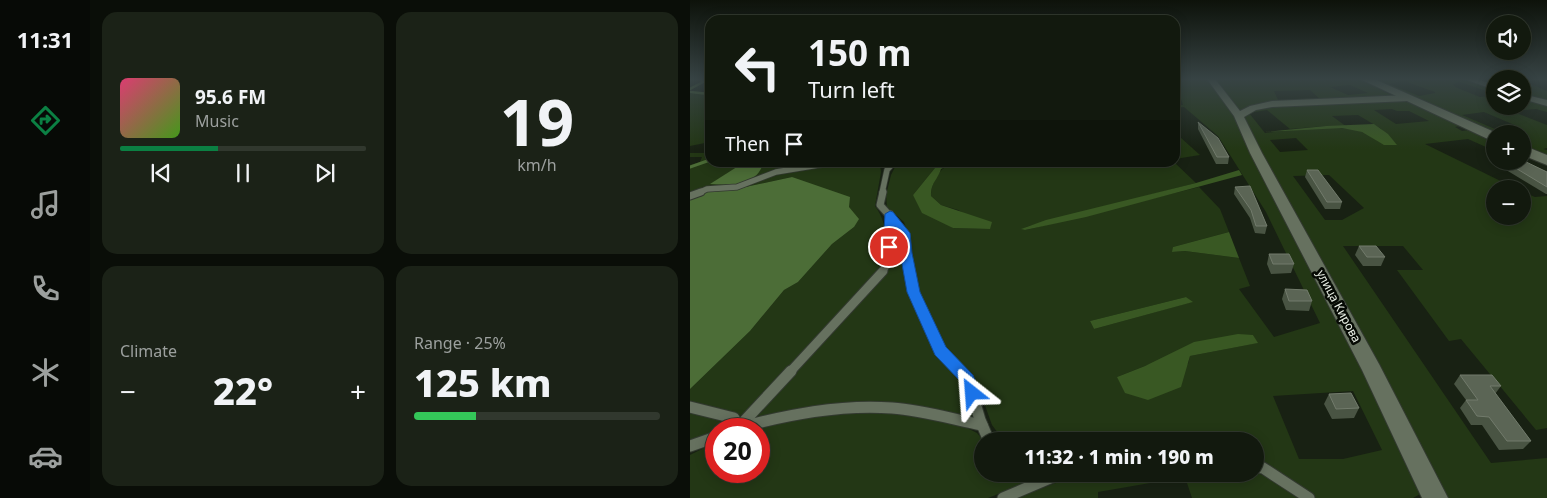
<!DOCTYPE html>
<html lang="en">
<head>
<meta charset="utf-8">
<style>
	body { margin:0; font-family:"Noto Sans",sans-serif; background:#1b2217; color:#f1f3f6; height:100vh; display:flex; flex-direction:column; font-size:19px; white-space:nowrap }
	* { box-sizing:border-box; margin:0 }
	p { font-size:16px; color:#9ca09e }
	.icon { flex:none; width:28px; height:28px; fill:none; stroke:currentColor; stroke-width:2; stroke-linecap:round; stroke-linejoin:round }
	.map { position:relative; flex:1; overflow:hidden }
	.panel { display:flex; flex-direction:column; gap:12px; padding:12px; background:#0a0e08; width:600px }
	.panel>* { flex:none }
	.banner { position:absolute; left:15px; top:15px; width:475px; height:152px; border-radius:15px; box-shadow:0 2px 12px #0003,0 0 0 1px #31382e; background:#12190e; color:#f1f3f6; overflow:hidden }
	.tools { position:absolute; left:796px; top:15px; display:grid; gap:10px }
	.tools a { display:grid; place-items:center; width:45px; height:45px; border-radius:50%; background:#12190e; box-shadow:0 2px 12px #0003,0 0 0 1px #31382e; font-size:25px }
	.speed { position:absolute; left:15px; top:418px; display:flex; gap:10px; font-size:25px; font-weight:700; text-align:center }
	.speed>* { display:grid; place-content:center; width:65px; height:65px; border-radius:50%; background:#12190e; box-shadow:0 2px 12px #0003,0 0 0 1px #31382e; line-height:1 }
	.speed .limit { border:8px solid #d22; background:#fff; color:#111 }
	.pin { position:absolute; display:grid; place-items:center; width:42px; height:42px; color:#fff; margin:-21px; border:2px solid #fff; border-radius:50%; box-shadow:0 1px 5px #0007 }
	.me { position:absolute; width:55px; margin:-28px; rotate:332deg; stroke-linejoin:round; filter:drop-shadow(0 0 4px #0008) }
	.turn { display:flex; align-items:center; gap:18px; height:105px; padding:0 20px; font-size:22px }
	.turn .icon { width:65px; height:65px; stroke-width:2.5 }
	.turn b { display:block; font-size:35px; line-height:42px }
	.then { display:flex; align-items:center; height:48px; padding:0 20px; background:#0003; gap:10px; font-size:19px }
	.big { font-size:38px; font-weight:800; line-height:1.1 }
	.panel .tile { flex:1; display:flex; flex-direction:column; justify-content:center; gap:8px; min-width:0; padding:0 18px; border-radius:15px; background:#1b2217 }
	.panel .dial { align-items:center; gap:0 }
	.dial b { font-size:65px; line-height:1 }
	.song { display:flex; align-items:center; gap:15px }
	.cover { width:60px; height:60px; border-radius:8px; background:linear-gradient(135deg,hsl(340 70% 55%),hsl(100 70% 35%)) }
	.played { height:5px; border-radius:2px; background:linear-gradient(90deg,#0b8043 40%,#31382e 40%) }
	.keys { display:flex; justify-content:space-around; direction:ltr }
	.heat { display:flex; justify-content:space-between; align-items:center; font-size:28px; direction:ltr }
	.charge { height:8px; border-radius:4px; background:linear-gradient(90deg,#34c759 25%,#31382e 0) }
	.panel .tiles { flex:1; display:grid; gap:12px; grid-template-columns:repeat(2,1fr) }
	.trip { position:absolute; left:284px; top:432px; width:290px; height:50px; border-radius:25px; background:#12190e; box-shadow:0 2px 12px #0003,0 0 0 1px #31382e; font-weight:800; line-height:50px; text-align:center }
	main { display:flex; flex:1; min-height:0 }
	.menu { display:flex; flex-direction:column; width:90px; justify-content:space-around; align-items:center; background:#070a06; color:#9ca09e }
	.menu .icon { width:35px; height:35px }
	.menu .on { color:#0b8043 }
	.menu b { font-size:22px; color:#f1f3f6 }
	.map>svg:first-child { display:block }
</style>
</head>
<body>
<main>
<nav class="menu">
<b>11:31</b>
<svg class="icon on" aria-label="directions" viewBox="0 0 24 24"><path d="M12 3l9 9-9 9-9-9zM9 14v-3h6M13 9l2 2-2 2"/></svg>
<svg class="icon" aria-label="music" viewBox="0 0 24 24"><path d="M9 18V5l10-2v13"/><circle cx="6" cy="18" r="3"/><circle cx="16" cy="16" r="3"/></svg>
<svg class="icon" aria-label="phone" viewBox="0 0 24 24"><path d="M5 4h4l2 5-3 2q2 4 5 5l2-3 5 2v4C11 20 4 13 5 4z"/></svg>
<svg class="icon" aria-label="climate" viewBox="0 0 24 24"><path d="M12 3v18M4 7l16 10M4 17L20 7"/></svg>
<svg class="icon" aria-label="car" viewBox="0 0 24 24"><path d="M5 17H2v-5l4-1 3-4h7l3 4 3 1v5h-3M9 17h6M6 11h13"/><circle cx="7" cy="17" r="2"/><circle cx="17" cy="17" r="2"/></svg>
</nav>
<section class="panel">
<div class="tiles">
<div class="tile">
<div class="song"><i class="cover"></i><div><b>95.6 FM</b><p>Music</p></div></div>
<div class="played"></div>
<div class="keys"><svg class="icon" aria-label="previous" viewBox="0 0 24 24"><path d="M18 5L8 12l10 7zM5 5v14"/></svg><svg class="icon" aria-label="pause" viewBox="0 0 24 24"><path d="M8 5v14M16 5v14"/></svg><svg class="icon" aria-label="next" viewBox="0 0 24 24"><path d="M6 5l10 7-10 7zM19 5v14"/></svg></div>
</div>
<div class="tile dial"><b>19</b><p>km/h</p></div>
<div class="tile"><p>Climate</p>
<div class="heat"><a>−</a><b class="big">22°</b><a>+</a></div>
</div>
<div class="tile"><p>Range · 25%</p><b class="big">125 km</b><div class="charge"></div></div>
</div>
</section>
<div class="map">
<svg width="857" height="498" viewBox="0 0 857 498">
	<rect width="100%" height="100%" fill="#182113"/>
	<g fill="#233715" fill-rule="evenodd">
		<path d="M 485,79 L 518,79 L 544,113 L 602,223 L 732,493 L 723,498 L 626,498 L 572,461 L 565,461 L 565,441 L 314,441 L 302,425 L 292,397 L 279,375 L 254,348 L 234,301 L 226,289 L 221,243 L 214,222 L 197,207 L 196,195 L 201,175 L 207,163 L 249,163 L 223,195 L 263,228 L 300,229 L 268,210 L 251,205 L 241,196 C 241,182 250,167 264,162 L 485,163 L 506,183 L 339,226 L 332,229 L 336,230 L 509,187 L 530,209 L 539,232 L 483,247 L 483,252 L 495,251 L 549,258 L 560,286 L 549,289 L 584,337 L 630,323 L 576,212 L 528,136 L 494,107 L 485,108 L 485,105 L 493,105 L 489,93 L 485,93 ZM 496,297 L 502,302 L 404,329 L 400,321 ZM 563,335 L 567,343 L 500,356 L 498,364 L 427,377 L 455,366 ZM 663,391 L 692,450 L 653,459 L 609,459 L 583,396 Z"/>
		<path d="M 523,79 L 669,79 L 701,95 L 702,97 L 603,102 L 550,111 ZM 660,85 L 678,93 L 658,95 L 640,87 ZM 620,90 L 631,100 L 588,100 L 584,91 Z"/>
		<path d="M 684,79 L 777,79 L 805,88 L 805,94 L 770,82 L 763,84 L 765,87 L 790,97 L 805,95 L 805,106 L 832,106 L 833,96 L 857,103 L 857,112 L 846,109 L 821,111 L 857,125 L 857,148 L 853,149 L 857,150 L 857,155 L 833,144 L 832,134 L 808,134 ZM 714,81 L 745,92 L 745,93 L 729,96 L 699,84 ZM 794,112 L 827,126 L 805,129 L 772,115 Z"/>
		<polygon points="832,80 857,91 857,102 833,95"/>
		<polygon points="0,94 16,94 20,97 20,142 0,146"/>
		<path d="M 704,101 L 718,102 L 770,126 L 765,127 L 772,131 L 779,130 L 805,141 L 805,151 L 778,139 L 735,144 L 827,189 L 805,189 L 805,216 L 832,216 L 833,192 L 845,197 L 857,196 L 857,428 L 846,430 L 771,339 L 759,341 L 707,270 L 733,270 L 713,246 L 653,246 L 801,463 L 857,458 L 857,498 L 750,498 L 688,369 L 605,215 L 578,170 L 553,121 C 556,110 563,109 573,106 ZM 702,109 L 707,111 L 719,111 L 739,121 L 706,124 L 684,110 ZM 577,110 L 600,129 L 636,126 L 657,127 L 642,116 L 668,115 L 690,128 L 706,144 C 691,148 685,137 672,132 C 649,123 600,131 575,133 L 559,113 ZM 606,138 L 618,150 L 590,152 L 580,140 ZM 639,175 L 674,208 L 652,220 L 635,220 L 603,176 Z"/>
		<polygon points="490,137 510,155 485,159 485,138"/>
		<path d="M 0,153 L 20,153 L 20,162 L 53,163 L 21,184 L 40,186 L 73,164 L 70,163 L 140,163 L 115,169 L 151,163 L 188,162 L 190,164 L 191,172 L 185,206 C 199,225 200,253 189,274 L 59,412 L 50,416 L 36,429 L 26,429 L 26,433 L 0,443 L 0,389 L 60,331 L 94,290 L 108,282 L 142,244 L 164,227 L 102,177 L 41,190 L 18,191 L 0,199 L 0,165 L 10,162 L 12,157 L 0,157 Z"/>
		<polygon points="203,230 210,233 215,272 221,296 246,353 273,380 287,419 201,404 60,422 195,274 202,263"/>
		<polygon points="161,412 199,412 269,424 287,433 294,441 292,474 349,474 354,476 298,498 0,498 0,455 26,442 26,471 69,471 69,429 60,429 116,418"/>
		<polygon points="565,472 582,479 608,498 502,498 495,477 408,492 408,498 326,498 368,482 446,474 565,474"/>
	</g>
	<g fill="#395823">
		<polygon points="684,124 698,134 707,145 694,145 672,132 652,128 574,132 636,126"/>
		<path d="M 249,163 L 264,163 L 251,169 C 247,181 241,182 241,196 L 251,205 L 302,222 L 300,229 L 263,228 L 232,213 L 223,195 Z"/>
		<polygon points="549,170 552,175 396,217 335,230 331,229 356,220 506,183"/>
		<polygon points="539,232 549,258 495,251 482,252 483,247"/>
		<polygon points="496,297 503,302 404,329 400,321"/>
		<polygon points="548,334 563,335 568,343 500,356 491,387 458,400 435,393 427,377 455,366 504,342"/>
	</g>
	<g fill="#4c6d37">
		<path d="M 53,163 L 73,164 C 66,186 39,186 20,184 Z"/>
		<polygon points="102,177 160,197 159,207 169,219 164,227 142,244 108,282 94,290 60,331 0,389 0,199 18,191 41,190"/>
	</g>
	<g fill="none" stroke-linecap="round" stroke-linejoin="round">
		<g stroke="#4c6d37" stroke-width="2.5">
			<polyline points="0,89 13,82 10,79"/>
			<polyline points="0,92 20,94"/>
		</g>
		<polyline stroke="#4c6d37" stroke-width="3" points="0,167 20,160"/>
		<defs>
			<g id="service-far3">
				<polyline points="8,193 17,189 47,187 86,172 147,162"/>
				<polyline points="192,193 197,170 204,162"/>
			</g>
			<g id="service-far2">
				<polyline points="193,192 190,205 215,233 219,272"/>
				<polyline points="0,196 11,192"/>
				<polyline points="192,272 198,263 200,214"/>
			</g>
			<g id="service-far1">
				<polyline points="219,271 223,292 250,351 271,372"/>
				<polyline points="100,372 193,271"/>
			</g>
			<g id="service">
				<polyline points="270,371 278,379 290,420 299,441"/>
				<polyline points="0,407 44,418 48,428"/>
				<path d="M 47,428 C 97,415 150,404 202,408 C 232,410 262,419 292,425"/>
				<polyline points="48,428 101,371"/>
				<polyline points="0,446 26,437"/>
				<polyline points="565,467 573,468 619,498"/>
				<polyline points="361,474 365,476 401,474"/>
				<polyline points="313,498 365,476"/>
			</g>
			<g id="minor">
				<polygon points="517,79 525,79 550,111 560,106 582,101 718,95 722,98 718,101 582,107 566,110 554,117 572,153 689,364 758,498 732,498 672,370 560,153 544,116"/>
				<polygon points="774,79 786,79 805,85 805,90"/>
				<polygon points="832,94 857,100 857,106 832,99"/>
			</g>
			<g id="secondary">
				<polygon points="670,79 684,79 809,134 805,134 805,141 800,140"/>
				<polygon points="832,145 857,155 857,165 832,155"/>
			</g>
		</defs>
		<use href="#service-far3" stroke="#32392f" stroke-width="7"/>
		<use href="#service-far2" stroke="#32392f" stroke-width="9"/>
		<use href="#service-far1" stroke="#32392f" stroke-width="11"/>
		<use href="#service" stroke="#32392f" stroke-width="13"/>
		<use href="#minor" stroke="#32392f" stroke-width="2"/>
		<use href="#secondary" stroke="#32392f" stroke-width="2"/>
		<use href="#service-far3" stroke="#66715f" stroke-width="5.5"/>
		<use href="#service-far2" stroke="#66715f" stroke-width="7"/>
		<use href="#service-far1" stroke="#66715f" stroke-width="9"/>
		<use href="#service" stroke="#66715f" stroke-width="11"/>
		<use href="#minor" fill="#66715f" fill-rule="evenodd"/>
		<use href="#secondary" fill="#66715f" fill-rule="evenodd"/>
	</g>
	<g fill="#495443">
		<polygon points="508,122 539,157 538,164 526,164 508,129"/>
		<polygon points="810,161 832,161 857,172 857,194 856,194 808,165"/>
		<polygon points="617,170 652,202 650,209 635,209 615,177"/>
		<polygon points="545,187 577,226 575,234 565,233 560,218 544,194"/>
		<polygon points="669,246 695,257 691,266 673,266 665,255"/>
		<polygon points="579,254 604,264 601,273 581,274 577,264"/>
		<polygon points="595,289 622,301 619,311 596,310 592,299"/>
		<polygon points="770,375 811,386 805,394 841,441 833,449 809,450 792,425 781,425 770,408 776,400 764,384"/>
		<polygon points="639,394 669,408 664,418 642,419 634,404"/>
	</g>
	<g fill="#5b6555" stroke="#727b6c">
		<polygon points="508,122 528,138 539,157 527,157"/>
		<polygon points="832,160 857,172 857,187 814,161 832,161"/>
		<polygon points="617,170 628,170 652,202 637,202"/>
		<polygon points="560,186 577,226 566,226 561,210 545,187"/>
		<polygon points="669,246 686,246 695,257 677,257"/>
		<polygon points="579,254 599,254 604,264 583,264"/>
		<polygon points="595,289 617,290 622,301 599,301"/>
		<polygon points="770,375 802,375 811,386 800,386 841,441 817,441 799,417 787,416 776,400 788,400"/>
		<polygon points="661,393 669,408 646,409 639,394"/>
	</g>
	<linearGradient id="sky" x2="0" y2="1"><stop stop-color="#0d120a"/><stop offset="0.53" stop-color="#374344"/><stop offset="1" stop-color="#374344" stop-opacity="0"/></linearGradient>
	<rect width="857" height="149" fill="url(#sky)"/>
	<polygon fill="#1a73e8" stroke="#114b97" points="200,211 203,212 220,233 222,253 230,292 256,347 283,375 290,393 287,398 282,400 276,398 271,382 245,355 217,292 210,253 209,233 205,227 204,247 199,250 193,247 195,214"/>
	<g text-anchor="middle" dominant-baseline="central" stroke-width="5" stroke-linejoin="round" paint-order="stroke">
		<g font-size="12" fill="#ecf2e8" stroke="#060a04">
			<text transform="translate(649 306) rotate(62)">улица Кирова</text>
		</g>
	</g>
</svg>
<div class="tools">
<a><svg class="icon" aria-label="sound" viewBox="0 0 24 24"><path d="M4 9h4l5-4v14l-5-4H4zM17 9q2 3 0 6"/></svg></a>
<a><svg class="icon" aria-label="layers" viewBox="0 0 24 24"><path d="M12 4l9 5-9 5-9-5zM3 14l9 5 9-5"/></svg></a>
<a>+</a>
<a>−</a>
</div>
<div class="speed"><div class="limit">20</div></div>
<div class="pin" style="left:199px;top:247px;background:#d93025"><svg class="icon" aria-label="arrive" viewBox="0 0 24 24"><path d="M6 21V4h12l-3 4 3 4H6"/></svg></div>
<svg class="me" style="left:282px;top:393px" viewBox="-20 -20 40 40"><path d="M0-17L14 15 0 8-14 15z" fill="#1a73e8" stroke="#fff" stroke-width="4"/></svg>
<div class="trip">11:32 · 1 min · 190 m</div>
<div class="banner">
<div class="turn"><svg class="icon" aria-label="left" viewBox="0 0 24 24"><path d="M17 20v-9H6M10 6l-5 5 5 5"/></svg><div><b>150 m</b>Turn left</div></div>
<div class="then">Then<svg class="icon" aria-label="arrive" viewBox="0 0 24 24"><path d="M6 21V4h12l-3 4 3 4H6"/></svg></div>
</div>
</div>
</main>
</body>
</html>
